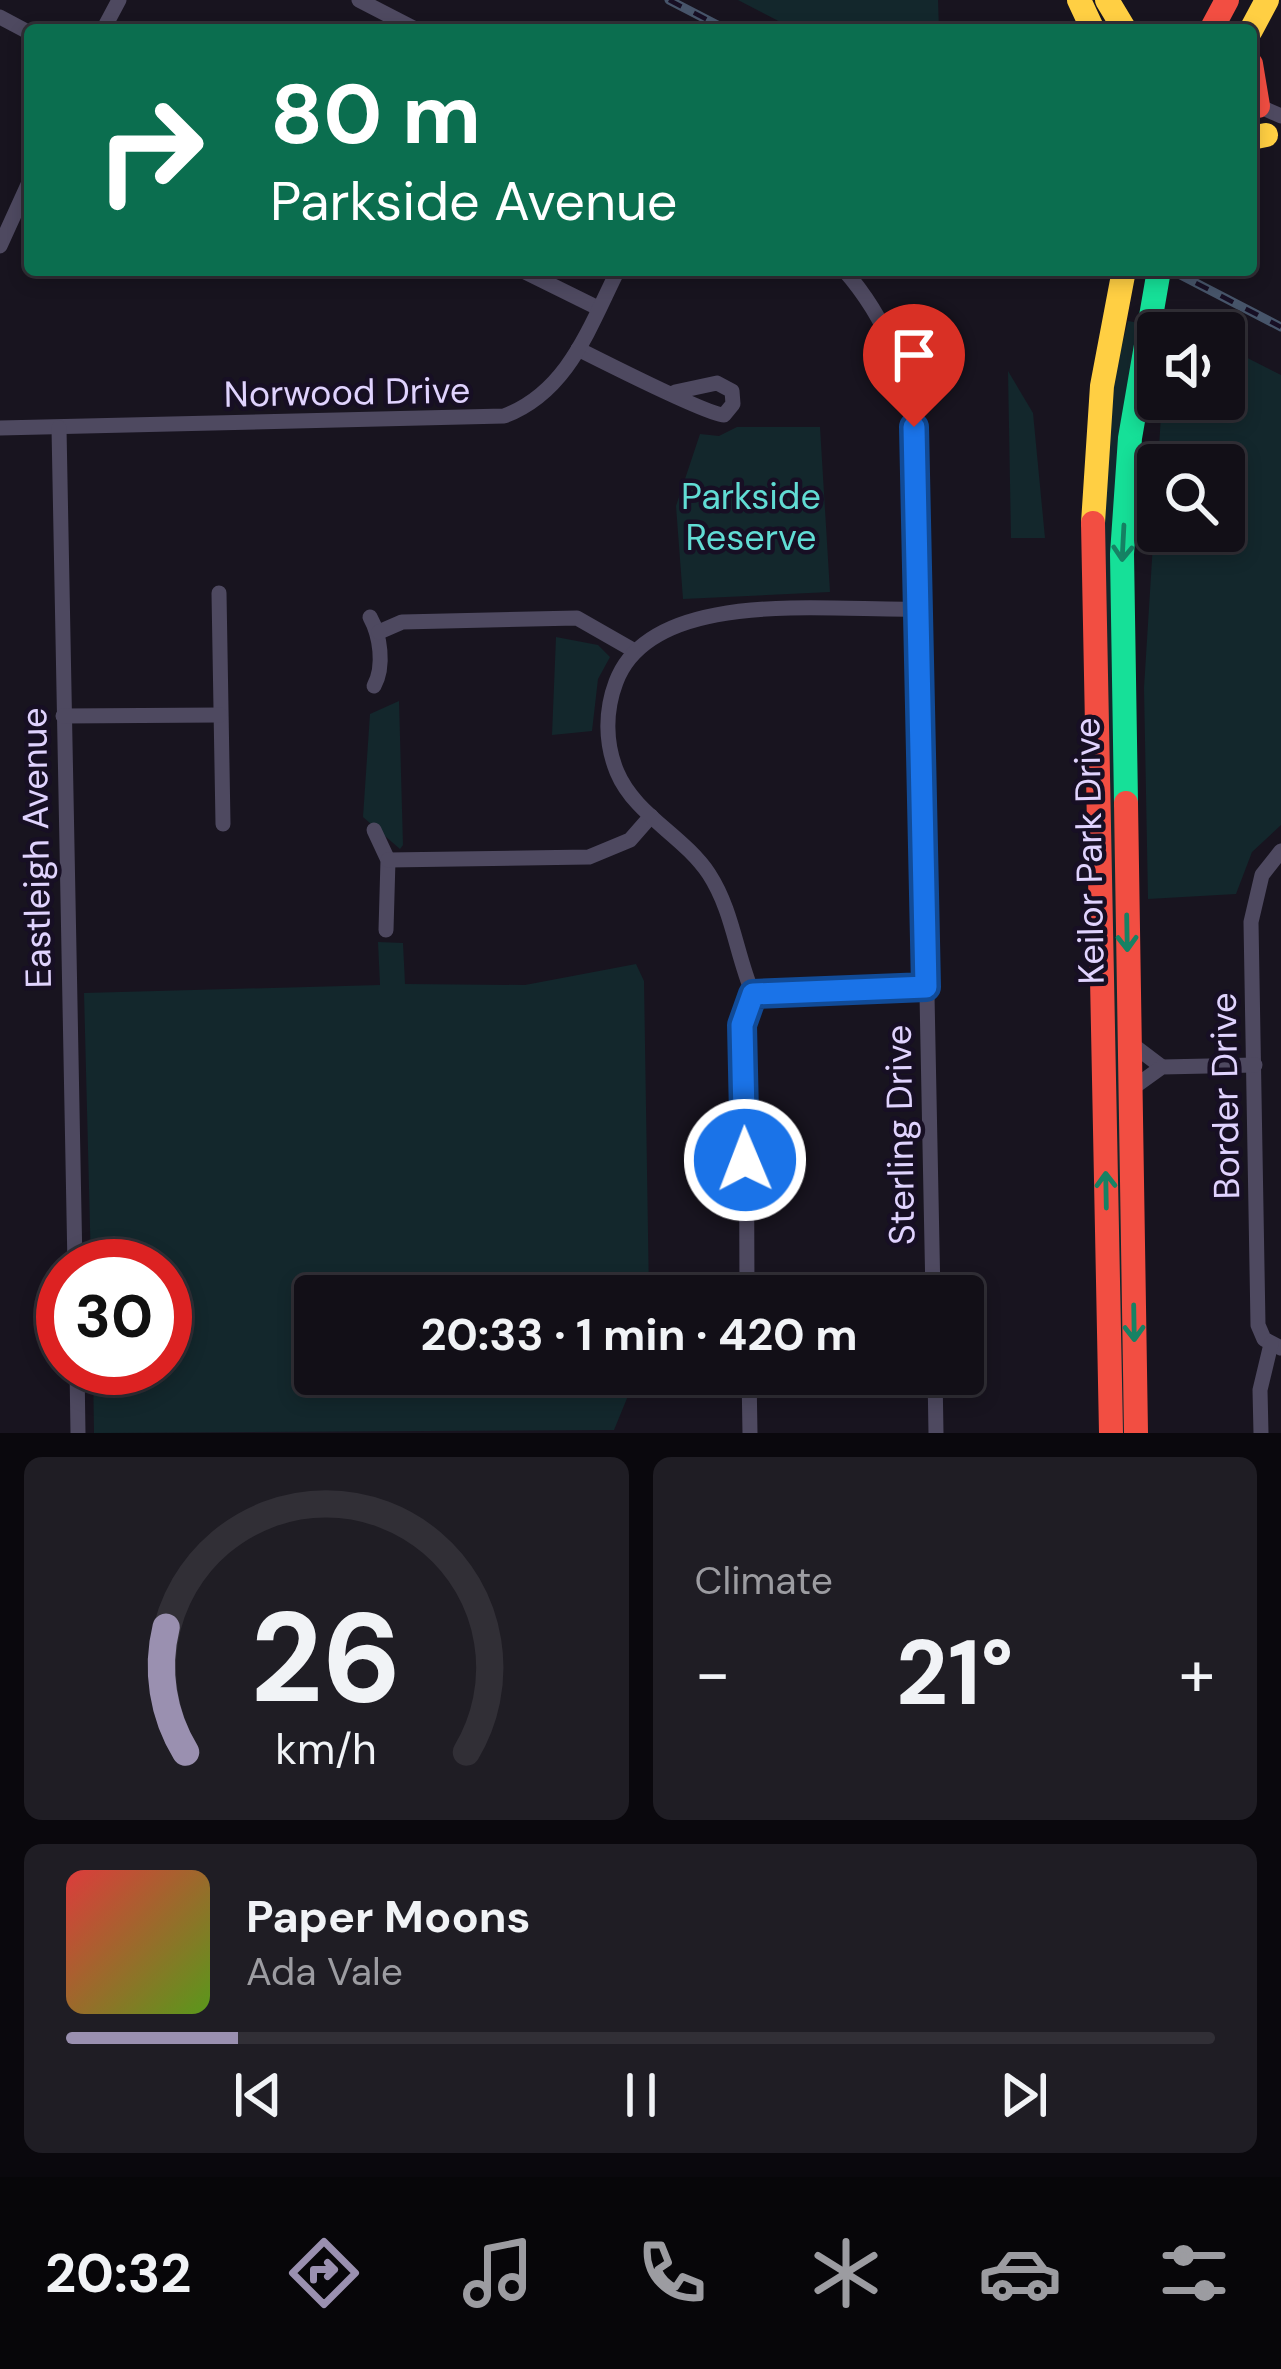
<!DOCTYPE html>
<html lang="en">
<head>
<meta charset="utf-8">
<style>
	body { margin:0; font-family:"DM Sans",sans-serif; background:#1f1d24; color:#f1f3f6; height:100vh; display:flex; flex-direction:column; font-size:45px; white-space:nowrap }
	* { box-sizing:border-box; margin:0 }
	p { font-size:39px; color:#9c9ca1 }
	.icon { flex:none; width:66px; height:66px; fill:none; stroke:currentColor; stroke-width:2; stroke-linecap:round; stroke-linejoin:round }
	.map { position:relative; height:1433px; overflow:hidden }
	.sheet { display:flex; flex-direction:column; gap:24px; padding:24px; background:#0a080d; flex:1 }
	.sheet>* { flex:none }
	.guide { position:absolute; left:24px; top:24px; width:1233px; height:252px; border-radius:12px; box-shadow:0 6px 18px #0003,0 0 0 3px #312f36; background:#0b6e4f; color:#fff; overflow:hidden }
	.buttons { position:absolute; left:1137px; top:312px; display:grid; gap:24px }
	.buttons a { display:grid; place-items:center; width:108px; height:108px; border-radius:12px; background:#120f17; box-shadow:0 6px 18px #0003,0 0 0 3px #312f36; font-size:60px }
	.speed { position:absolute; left:36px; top:1239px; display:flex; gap:24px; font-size:60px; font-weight:700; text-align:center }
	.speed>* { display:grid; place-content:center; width:156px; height:156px; border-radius:50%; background:#120f17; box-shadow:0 6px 18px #0003,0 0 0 3px #312f36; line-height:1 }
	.speed .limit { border:18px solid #d22; background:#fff; color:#111 }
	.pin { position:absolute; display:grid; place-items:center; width:102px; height:102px; color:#fff; margin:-123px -51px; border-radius:50% 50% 50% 0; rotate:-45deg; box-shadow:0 0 12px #0007 }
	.pin .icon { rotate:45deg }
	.me { position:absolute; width:132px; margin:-66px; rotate:359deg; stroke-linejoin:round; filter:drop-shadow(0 0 9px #0008) }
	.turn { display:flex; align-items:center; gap:42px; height:252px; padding:0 48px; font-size:54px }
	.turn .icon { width:156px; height:156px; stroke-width:2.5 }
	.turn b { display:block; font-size:84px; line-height:102px }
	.big { font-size:90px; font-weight:700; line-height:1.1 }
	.sheet .widget { flex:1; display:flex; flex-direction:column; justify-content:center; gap:18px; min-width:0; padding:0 42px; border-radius:18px; background:#1f1d24 }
	.sheet .dial { align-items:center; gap:0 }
	.dial svg { height:312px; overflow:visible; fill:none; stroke:#312f36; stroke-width:7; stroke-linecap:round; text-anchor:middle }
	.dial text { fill:#f1f3f6; stroke:none }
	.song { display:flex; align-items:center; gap:36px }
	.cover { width:144px; height:144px; border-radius:18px; background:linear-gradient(135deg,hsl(0 70% 55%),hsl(90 70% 35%)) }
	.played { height:12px; border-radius:6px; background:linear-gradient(90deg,#9a90b0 15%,#312f36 15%) }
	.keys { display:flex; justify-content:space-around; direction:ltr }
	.heat { display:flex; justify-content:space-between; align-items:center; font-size:66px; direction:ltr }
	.sheet .tiles { flex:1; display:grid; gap:24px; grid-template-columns:1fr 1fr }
	.widget:last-child { grid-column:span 2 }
	.trip { position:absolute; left:294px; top:1275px; width:690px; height:120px; border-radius:12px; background:#120f17; box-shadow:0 6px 18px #0003,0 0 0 3px #312f36; font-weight:700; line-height:120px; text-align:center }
	.tab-bar { display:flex; height:192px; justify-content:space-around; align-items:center; background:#070609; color:#9c9ca1 }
	.tab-bar .icon { width:84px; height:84px }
	.tab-bar .selected { color:#9a90b0 }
	.tab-bar b { font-size:54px; color:#f1f3f6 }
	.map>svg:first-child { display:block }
</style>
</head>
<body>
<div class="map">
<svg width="1281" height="1433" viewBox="0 0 1281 1433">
	<rect width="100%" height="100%" fill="#18141f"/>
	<g fill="#13272c" fill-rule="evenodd">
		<polygon points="738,0 938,0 939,30 796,30"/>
		<polygon points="1128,321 1139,323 1114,563 1128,1433 1119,1433 1102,550 1110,391"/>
		<path d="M 1224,346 L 1281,375 L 1281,825 L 1252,852 L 1236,894 L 1148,899 L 1144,688 L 1162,399 L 1224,399 ZM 1158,465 L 1224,465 L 1224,531 L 1158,531 Z"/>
		<polygon points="1008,371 1033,413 1045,538 1011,538"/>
		<polygon points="737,427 820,427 830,592 683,599 676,506 700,434 719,436"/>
		<polygon points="556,637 598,645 610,657 598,679 592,731 552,735"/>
		<polygon points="399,701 403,845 400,849 363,817 370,714"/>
		<polygon points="378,942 403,943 405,984 525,985 636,964 644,981 649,1296 315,1296 315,1374 637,1374 614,1430 94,1433 93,1368 165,1368 165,1266 91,1266 84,993 380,985"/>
	</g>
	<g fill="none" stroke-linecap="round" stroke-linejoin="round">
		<g stroke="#4e4960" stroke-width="15">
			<polyline points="359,0 417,30"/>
			<polyline points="0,17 30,33"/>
			<polyline points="103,30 119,0"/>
			<polyline points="1254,104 1281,116"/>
			<polyline points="0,246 30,180"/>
			<polyline points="521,270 598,308"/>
			<path d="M 844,270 C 887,319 910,379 916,444 L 933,1296"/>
			<path d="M 578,349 C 602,361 708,415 724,415 L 733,404 L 732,391 L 717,383 L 675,392"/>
			<path d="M 0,428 L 504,416 C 568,392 589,328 618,270"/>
			<polyline points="59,428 75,1266"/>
			<polyline points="219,593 223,824"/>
			<path d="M 370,617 C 380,635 385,666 374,686"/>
			<polyline points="379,632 402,622 577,618 633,650"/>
			<polyline points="63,716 220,715"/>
			<polyline points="374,830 388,860 386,930"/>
			<polyline points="1281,851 1262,875 1251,922 1258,1325 1264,1339 1281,1348"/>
			<polyline points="388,860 589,857 630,840 651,816"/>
			<path d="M 753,994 C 736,954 733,911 709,874 C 683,835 635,815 617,772 C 605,743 605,711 616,682 C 652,585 835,612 920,609"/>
			<polyline points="1129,1042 1162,1067"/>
			<polyline points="1130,1090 1162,1067 1255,1065"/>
			<polyline points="747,1296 746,1001 768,989 926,987"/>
			<polyline points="77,1368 78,1433"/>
			<polyline points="749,1374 750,1433"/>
			<polyline points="935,1374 936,1433"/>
			<polyline points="1261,1433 1260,1390 1271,1344"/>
		</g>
		<polyline stroke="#16e098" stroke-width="24" points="1126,803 1122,554 1130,438 1159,270"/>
		<g stroke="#ffcf43" stroke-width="24">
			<polyline points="1079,0 1093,30"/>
			<polyline points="1107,0 1125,30"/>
			<polyline points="1251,30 1267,0"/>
			<polyline points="1251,138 1266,135"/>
			<polyline points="1093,523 1102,386 1124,270"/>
		</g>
		<g stroke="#f24e42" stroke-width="24">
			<polyline points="1211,30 1227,0"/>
			<polyline points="1251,64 1258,106"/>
			<polyline points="1093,523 1111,1433"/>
			<polyline points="1126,803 1136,1433"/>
		</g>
		<defs>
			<g id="rail">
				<polyline points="669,0 727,30"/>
				<polyline points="1171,270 1281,327"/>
			</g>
		</defs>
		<use href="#rail" stroke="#47556a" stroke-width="9"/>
		<use href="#rail" stroke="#170f24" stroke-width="4.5" stroke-dasharray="14" stroke-linecap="butt"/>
	</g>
	<defs><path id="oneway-shaft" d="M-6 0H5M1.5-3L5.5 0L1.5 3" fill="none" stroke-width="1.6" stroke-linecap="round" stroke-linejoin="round" transform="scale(3)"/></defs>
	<g stroke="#168264">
		<use href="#oneway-shaft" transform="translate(1123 543) rotate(93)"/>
		<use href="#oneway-shaft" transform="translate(1127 933) rotate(89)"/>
		<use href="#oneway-shaft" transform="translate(1106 1190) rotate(-91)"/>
		<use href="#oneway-shaft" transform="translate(1134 1323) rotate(89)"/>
	</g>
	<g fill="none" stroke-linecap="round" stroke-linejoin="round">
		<defs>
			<polyline id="route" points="745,1160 742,1025 753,994 926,987 914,427"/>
		</defs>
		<use href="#route" stroke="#114b97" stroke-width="30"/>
		<use href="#route" stroke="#1a73e8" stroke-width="21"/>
	</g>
	<g text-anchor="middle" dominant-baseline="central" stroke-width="9" stroke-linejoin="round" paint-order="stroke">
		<g font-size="36" fill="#e0d3fe" stroke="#170f24">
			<text transform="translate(347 392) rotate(-1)">Norwood Drive</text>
			<text transform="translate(36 848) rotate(-91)">Eastleigh Avenue</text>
			<text transform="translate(1089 851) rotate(-91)">Keilor Park Drive</text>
			<text transform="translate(1225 1096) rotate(-91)">Border Drive</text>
			<text transform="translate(900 1135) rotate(-91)">Sterling Drive</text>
		</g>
		<g font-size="36" fill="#61dcd4" stroke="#170f24">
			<text x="751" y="496">Parkside<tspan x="751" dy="41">Reserve</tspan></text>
		</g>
	</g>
</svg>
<div class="buttons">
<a><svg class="icon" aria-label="sound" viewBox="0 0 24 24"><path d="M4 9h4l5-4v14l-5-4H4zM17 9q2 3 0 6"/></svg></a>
<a><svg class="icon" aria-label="search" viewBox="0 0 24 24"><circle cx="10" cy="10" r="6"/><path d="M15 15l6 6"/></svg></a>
</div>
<div class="speed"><div class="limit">30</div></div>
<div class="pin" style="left:914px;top:427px;background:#d93025"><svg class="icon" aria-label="arrive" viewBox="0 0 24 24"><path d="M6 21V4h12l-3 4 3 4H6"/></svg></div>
<svg class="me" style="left:745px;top:1160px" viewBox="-20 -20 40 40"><circle r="17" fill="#1a73e8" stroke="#fff" stroke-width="3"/><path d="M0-11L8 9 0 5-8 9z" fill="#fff"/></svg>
<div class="trip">20:33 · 1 min · 420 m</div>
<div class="guide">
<div class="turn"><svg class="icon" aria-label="right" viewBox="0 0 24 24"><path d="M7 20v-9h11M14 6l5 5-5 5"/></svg><div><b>80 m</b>Parkside Avenue</div></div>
</div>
</div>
<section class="sheet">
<div class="tiles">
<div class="widget dial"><svg viewBox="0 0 100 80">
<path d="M14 69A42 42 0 1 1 86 69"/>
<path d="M14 69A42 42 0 0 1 9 37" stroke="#9a90b0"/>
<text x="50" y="56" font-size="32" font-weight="700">26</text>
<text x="50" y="72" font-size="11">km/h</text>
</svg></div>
<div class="widget"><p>Climate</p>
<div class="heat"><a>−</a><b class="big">21°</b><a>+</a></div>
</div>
<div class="widget">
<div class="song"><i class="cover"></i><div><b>Paper Moons</b><p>Ada Vale</p></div></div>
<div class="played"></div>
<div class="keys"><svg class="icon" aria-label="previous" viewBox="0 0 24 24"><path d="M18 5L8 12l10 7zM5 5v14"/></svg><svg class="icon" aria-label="pause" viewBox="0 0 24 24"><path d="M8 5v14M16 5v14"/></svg><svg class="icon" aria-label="next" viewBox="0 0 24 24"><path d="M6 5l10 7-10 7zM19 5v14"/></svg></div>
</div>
</div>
</section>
<nav class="tab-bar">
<b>20:32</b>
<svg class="icon selected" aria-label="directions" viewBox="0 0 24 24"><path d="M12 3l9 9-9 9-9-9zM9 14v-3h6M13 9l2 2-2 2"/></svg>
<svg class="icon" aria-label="music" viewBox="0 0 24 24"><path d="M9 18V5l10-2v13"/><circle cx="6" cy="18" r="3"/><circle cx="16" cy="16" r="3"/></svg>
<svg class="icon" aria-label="phone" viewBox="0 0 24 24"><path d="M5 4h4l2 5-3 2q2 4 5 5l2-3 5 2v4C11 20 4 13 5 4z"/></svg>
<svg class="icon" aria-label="climate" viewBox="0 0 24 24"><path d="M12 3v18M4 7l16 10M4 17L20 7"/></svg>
<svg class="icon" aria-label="car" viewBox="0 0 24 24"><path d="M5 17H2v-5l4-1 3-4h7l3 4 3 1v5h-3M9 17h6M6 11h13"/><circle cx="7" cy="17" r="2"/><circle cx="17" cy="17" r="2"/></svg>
<svg class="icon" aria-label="filters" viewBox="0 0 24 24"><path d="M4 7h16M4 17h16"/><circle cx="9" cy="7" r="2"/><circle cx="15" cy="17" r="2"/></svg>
</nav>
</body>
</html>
